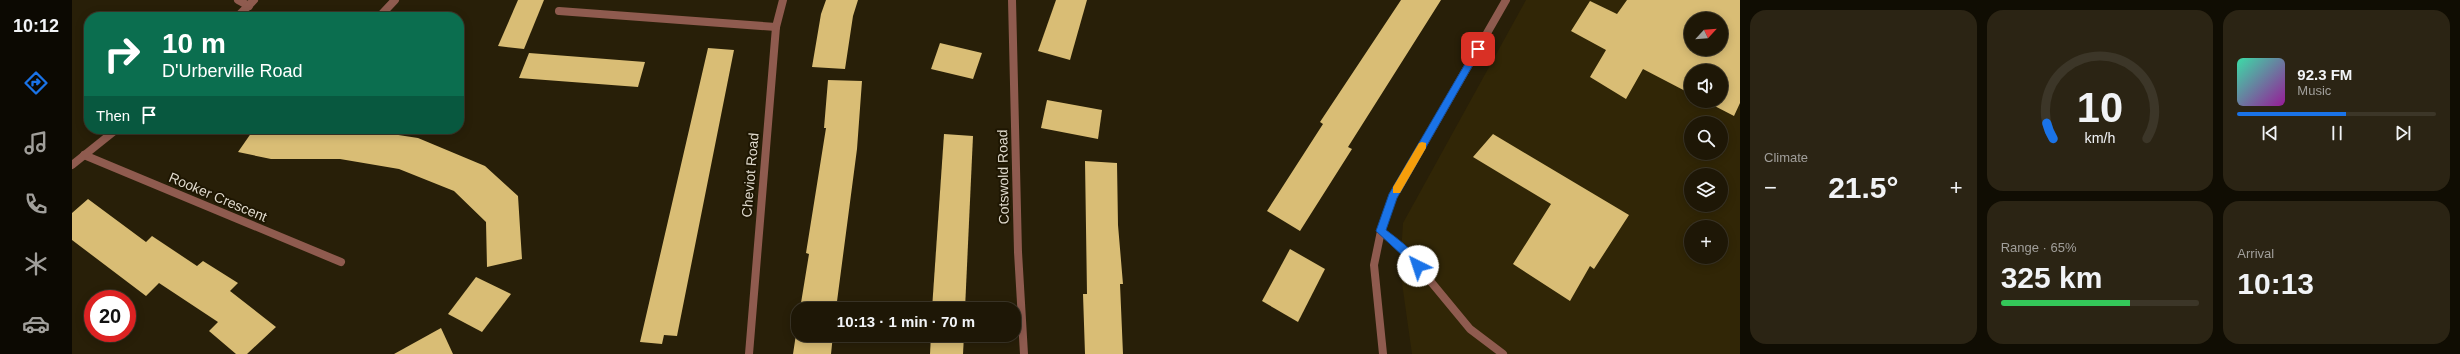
<!DOCTYPE html>
<html lang="en">
<head>
<meta charset="utf-8">
<style>
	body { margin:0; font-family:Helvetica,sans-serif; background:#2b2414; color:#f1f3f6; height:100vh; display:flex; flex-direction:column; font-size:15px; white-space:nowrap }
	* { box-sizing:border-box; margin:0 }
	p { font-size:13px; color:#a19f9b }
	.icon { flex:none; width:22px; height:22px; fill:none; stroke:currentColor; stroke-width:2; stroke-linecap:round; stroke-linejoin:round }
	.map { position:relative; flex:1; overflow:hidden }
	.drawer { display:flex; flex-direction:column; gap:10px; padding:10px; background:#100d03; width:720px }
	.drawer>* { flex:none }
	.hud { position:absolute; left:12px; top:12px; width:380px; height:122px; border-radius:16px; box-shadow:0 2px 10px #0003,0 0 0 1px #3c3628; background:#0b6e4f; color:#fff; overflow:hidden }
	.needle { width:26px; rotate:64deg }
	.tools { position:absolute; left:1612px; top:12px; display:grid; gap:8px }
	.tools a { display:grid; place-items:center; width:44px; height:44px; border-radius:50%; background:#1e1706; box-shadow:0 2px 10px #0003,0 0 0 1px #3c3628; font-size:20px }
	.speed { position:absolute; left:12px; top:290px; display:flex; gap:8px; font-size:20px; font-weight:700; text-align:center }
	.speed>* { display:grid; place-content:center; width:52px; height:52px; border-radius:50%; background:#1e1706; box-shadow:0 2px 10px #0003,0 0 0 1px #3c3628; line-height:1 }
	.speed .limit { border:6px solid #d22; background:#fff; color:#111 }
	.pin { position:absolute; display:grid; place-items:center; width:34px; height:34px; color:#fff; margin:-17px; border-radius:8px; box-shadow:0 2px 6px #0006 }
	.me { position:absolute; width:44px; margin:-22px; rotate:319deg; stroke-linejoin:round; filter:drop-shadow(0 0 3px #0008) }
	.turn { display:flex; align-items:center; gap:14px; height:84px; padding:0 12px; font-size:18px }
	.turn .icon { width:52px; height:52px; stroke-width:2.5 }
	.turn b { display:block; font-size:28px; line-height:34px }
	.then { display:flex; align-items:center; height:38px; padding:0 12px; background:#0003; gap:8px; font-size:15px }
	.big { font-size:30px; font-weight:800; line-height:1.1 }
	.drawer .tile { flex:1; display:flex; flex-direction:column; justify-content:center; gap:6px; min-width:0; padding:0 14px; border-radius:16px; background:#2b2414 }
	.drawer .dial { align-items:center; gap:0 }
	.dial svg { height:104px; overflow:visible; fill:none; stroke:#3c3628; stroke-width:7; stroke-linecap:round; text-anchor:middle }
	.dial text { fill:#f1f3f6; stroke:none }
	.song { display:flex; align-items:center; gap:12px }
	.cover { width:48px; height:48px; border-radius:6px; background:linear-gradient(135deg,hsl(160 70% 55%),hsl(300 70% 35%)) }
	.played { height:4px; border-radius:2px; background:linear-gradient(90deg,#1a73e8 55%,#3c3628 55%) }
	.keys { display:flex; justify-content:space-around; direction:ltr }
	.heat { display:flex; justify-content:space-between; align-items:center; font-size:22px; direction:ltr }
	.charge { height:6px; border-radius:3px; background:linear-gradient(90deg,#34c759 65%,#3c3628 0) }
	.drawer .tiles { flex:1; display:grid; gap:10px; grid-template-columns:repeat(3,1fr) }
	.tile:first-child { grid-row:span 2 }
	.trip { position:absolute; left:719px; top:302px; width:230px; height:40px; border-radius:16px; background:#1e1706; box-shadow:0 2px 10px #0003,0 0 0 1px #3c3628; font-weight:800; line-height:40px; text-align:center }
	main { display:flex; flex:1; min-height:0 }
	.tabs { display:flex; flex-direction:column; width:72px; justify-content:space-around; align-items:center; background:#0c0902; color:#a19f9b }
	.tabs .icon { width:28px; height:28px }
	.tabs .selected { color:#1a73e8 }
	.tabs b { font-size:18px; color:#f1f3f6 }
	.map>svg:first-child { display:block }
</style>
</head>
<body>
<main>
<nav class="tabs">
<b>10:12</b>
<svg class="icon selected" aria-label="directions" viewBox="0 0 24 24"><path d="M12 3l9 9-9 9-9-9zM9 14v-3h6M13 9l2 2-2 2"/></svg>
<svg class="icon" aria-label="music" viewBox="0 0 24 24"><path d="M9 18V5l10-2v13"/><circle cx="6" cy="18" r="3"/><circle cx="16" cy="16" r="3"/></svg>
<svg class="icon" aria-label="phone" viewBox="0 0 24 24"><path d="M5 4h4l2 5-3 2q2 4 5 5l2-3 5 2v4C11 20 4 13 5 4z"/></svg>
<svg class="icon" aria-label="climate" viewBox="0 0 24 24"><path d="M12 3v18M4 7l16 10M4 17L20 7"/></svg>
<svg class="icon" aria-label="car" viewBox="0 0 24 24"><path d="M5 17H2v-5l4-1 3-4h7l3 4 3 1v5h-3M9 17h6M6 11h13"/><circle cx="7" cy="17" r="2"/><circle cx="17" cy="17" r="2"/></svg>
</nav>
<div class="map">
<svg width="1668" height="354" viewBox="0 0 1668 354">
	<rect width="100%" height="100%" fill="#281f08"/>
	<path fill="#312606" fill-rule="evenodd" d="M 1454,0 L 1668,0 L 1668,354 L 1340,354 L 1328,269 L 1331,223 ZM 1619,19 L 1649,19 L 1649,49 L 1619,49 ZM 1619,71 L 1649,71 L 1649,101 L 1619,101 ZM 1619,123 L 1649,123 L 1649,153 L 1619,153 ZM 1619,175 L 1649,175 L 1649,205 L 1619,205 ZM 1619,227 L 1649,227 L 1649,257 L 1619,257 Z"/>
	<g fill="#d9bd75" fill-rule="evenodd">
		<polygon points="446,0 472,0 452,49 426,46"/>
		<polygon points="754,0 786,0 781,16 773,69 740,67 749,14"/>
		<polygon points="984,0 1015,0 998,60 966,51"/>
		<polygon points="1329,0 1369,0 1276,147 1280,149 1228,231 1195,211 1251,124 1248,122"/>
		<path d="M 1555,0 L 1668,0 L 1668,103 L 1662,116 L 1633,101 L 1649,101 L 1649,71 L 1619,71 L 1619,94 L 1571,69 L 1554,99 L 1518,77 L 1534,50 L 1499,31 L 1518,1 L 1545,14 ZM 1619,19 L 1649,19 L 1649,49 L 1619,49 Z"/>
		<polygon points="868,43 910,53 901,79 859,69"/>
		<polygon points="636,48 662,50 605,336 592,335 590,344 568,342"/>
		<polygon points="457,53 573,62 566,87 447,78"/>
		<polygon points="756,80 790,81 785,149 764,309 728,309 737,254 734,253 754,128 752,128"/>
		<polygon points="975,100 1030,110 1026,139 969,128"/>
		<polygon points="182,129 287,129 346,138 413,166 446,196 450,259 415,267 414,222 382,191 327,169 268,159 199,159 166,152"/>
		<polygon points="872,134 901,136 893,309 860,309"/>
		<polygon points="1421,134 1557,215 1522,269 1518,266 1498,301 1441,264 1479,204 1401,157"/>
		<polygon points="1013,161 1045,163 1046,225 1051,284 1048,284 1051,354 1013,354 1011,294 1015,294"/>
		<polygon points="16,199 74,242 80,236 125,266 131,261 166,283 158,291 204,327 175,354 164,354 137,331 146,322 87,283 74,296 0,240 0,213"/>
		<polygon points="1218,249 1253,269 1226,322 1190,301"/>
		<polygon points="404,277 439,294 410,332 376,314"/>
		<polygon points="726,321 726,335 761,335 759,354 721,354"/>
		<polygon points="369,328 381,354 322,354"/>
		<polygon points="859,335 892,335 891,354 858,354"/>
	</g>
	<g fill="none" stroke-linecap="round" stroke-linejoin="round">
		<g stroke="#8f5b4f" stroke-width="8">
			<polyline points="307,17 323,0"/>
			<polyline points="1309,231 1336,254 1398,329 1431,354"/>
		</g>
		<g stroke="#8f5b4f" stroke-width="8">
			<polyline points="166,0 177,6"/>
			<polyline points="940,0 946,252 952,354"/>
			<polyline points="487,11 704,27"/>
			<polyline points="165,17 182,0"/>
			<polyline points="12,155 269,262"/>
			<polyline points="0,165 45,129"/>
			<polyline points="677,354 704,27 711,0"/>
			<polyline points="1311,354 1302,265 1309,231 1321,197 1434,0"/>
		</g>
	</g>
	<path fill="#1a73e8" stroke="#114b97" d="M 1406,46 L 1410,49 L 1325,198 L 1314,230 C 1322,236 1354,259 1349,269 L 1346,270 L 1304,231 L 1317,194 L 1403,47 Z"/>
	<polygon fill="#f59e0b" points="1350,142 1354,143 1354,148 1328,193 1321,193 1321,187 1347,143"/>
	<g text-anchor="middle" dominant-baseline="central" stroke-width="4" stroke-linejoin="round" paint-order="stroke">
		<g font-size="14" fill="#dfd9cc" stroke="#1e1602">
			<text transform="translate(678 175) rotate(-85)">Cheviot Road</text>
			<text transform="translate(931 177) rotate(-91)">Cotswold Road</text>
			<text transform="translate(146 197) rotate(23)">Rooker Crescent</text>
		</g>
	</g>
</svg>
<div class="tools">
<a><svg class="needle" viewBox="-14 -14 28 28"><path d="M0-13l5 13h-10z" fill="#e53935"/><path d="M0 13l5-13h-10z" fill="#a19f9b"/></svg></a>
<a><svg class="icon" aria-label="sound" viewBox="0 0 24 24"><path d="M4 9h4l5-4v14l-5-4H4zM17 9q2 3 0 6"/></svg></a>
<a><svg class="icon" aria-label="search" viewBox="0 0 24 24"><circle cx="10" cy="10" r="6"/><path d="M15 15l6 6"/></svg></a>
<a><svg class="icon" aria-label="layers" viewBox="0 0 24 24"><path d="M12 4l9 5-9 5-9-5zM3 14l9 5 9-5"/></svg></a>
<a>+</a>
</div>
<div class="speed"><div class="limit">20</div></div>
<div class="pin" style="left:1406px;top:49px;background:#d93025"><svg class="icon" aria-label="arrive" viewBox="0 0 24 24"><path d="M6 21V4h12l-3 4 3 4H6"/></svg></div>
<svg class="me" style="left:1346px;top:266px" viewBox="-20 -20 40 40"><circle r="19" fill="#fff"/><path d="M0-13L10 11 0 6-10 11z" fill="#1a73e8"/></svg>
<div class="trip">10:13 · 1 min · 70 m</div>
<div class="hud">
<div class="turn"><svg class="icon" aria-label="right" viewBox="0 0 24 24"><path d="M7 20v-9h11M14 6l5 5-5 5"/></svg><div><b>10 m</b>D'Urberville Road</div></div>
<div class="then">Then<svg class="icon" aria-label="arrive" viewBox="0 0 24 24"><path d="M6 21V4h12l-3 4 3 4H6"/></svg></div>
</div>
</div>
<section class="drawer">
<div class="tiles">
<div class="tile"><p>Climate</p>
<div class="heat"><a>−</a><b class="big">21.5°</b><a>+</a></div>
</div>
<div class="tile dial"><svg viewBox="0 0 100 80">
<path d="M14 69A42 42 0 1 1 86 69"/>
<path d="M14 69A42 42 0 0 1 9 57" stroke="#1a73e8"/>
<text x="50" y="56" font-size="32" font-weight="700">10</text>
<text x="50" y="72" font-size="11">km/h</text>
</svg></div>
<div class="tile">
<div class="song"><i class="cover"></i><div><b>92.3 FM</b><p>Music</p></div></div>
<div class="played"></div>
<div class="keys"><svg class="icon" aria-label="previous" viewBox="0 0 24 24"><path d="M18 5L8 12l10 7zM5 5v14"/></svg><svg class="icon" aria-label="pause" viewBox="0 0 24 24"><path d="M8 5v14M16 5v14"/></svg><svg class="icon" aria-label="next" viewBox="0 0 24 24"><path d="M6 5l10 7-10 7zM19 5v14"/></svg></div>
</div>
<div class="tile"><p>Range · 65%</p><b class="big">325 km</b><div class="charge"></div></div>
<div class="tile"><p>Arrival</p><b class="big">10:13</b></div>
</div>
</section>
</main>
</body>
</html>
